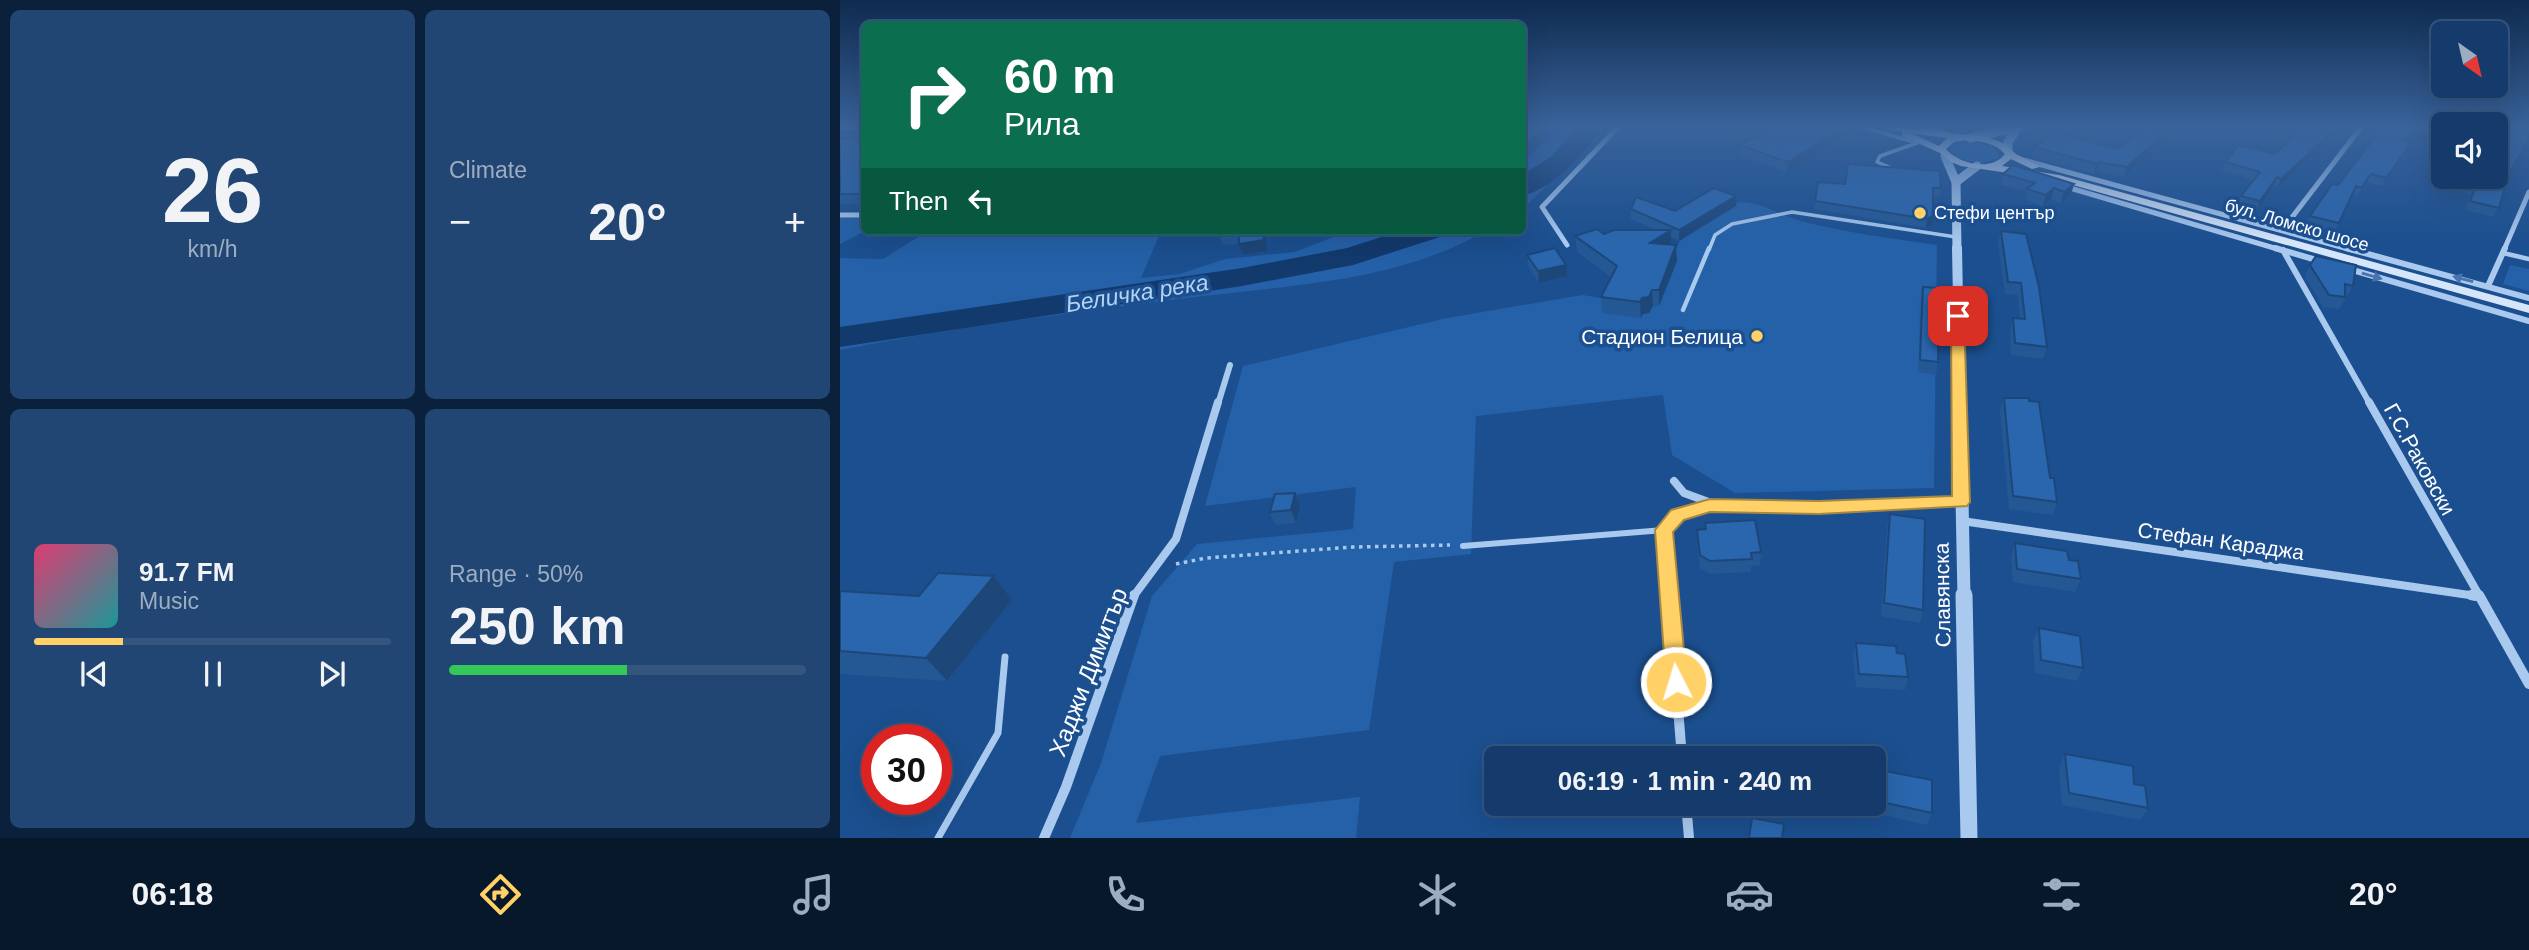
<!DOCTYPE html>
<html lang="en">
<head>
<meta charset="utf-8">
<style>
	body { margin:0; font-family:Arial,sans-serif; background:#214673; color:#f1f3f6; height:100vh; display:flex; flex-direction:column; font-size:26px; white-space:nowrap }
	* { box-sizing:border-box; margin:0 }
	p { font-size:23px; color:#9dadc1 }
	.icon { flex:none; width:38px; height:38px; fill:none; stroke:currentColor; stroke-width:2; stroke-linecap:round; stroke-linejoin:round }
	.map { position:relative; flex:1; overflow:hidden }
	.drawer { display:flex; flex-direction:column; gap:10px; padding:10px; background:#0b203b; width:840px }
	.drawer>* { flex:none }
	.guide { position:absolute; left:21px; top:21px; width:665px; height:214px; border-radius:10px; box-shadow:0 7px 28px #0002,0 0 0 2px #33557e; background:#0b6e4f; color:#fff; overflow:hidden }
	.needle { width:46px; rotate:146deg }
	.controls { position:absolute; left:1591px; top:21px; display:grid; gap:14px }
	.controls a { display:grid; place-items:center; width:77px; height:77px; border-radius:10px; background:#143b6b; box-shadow:0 7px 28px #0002,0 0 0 2px #33557e; font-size:35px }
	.speed { position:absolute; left:21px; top:724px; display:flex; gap:14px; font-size:35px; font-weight:700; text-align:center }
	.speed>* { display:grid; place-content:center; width:91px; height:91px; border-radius:50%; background:#143b6b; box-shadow:0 7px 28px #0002,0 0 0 2px #33557e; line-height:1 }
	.speed .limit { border:10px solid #d22; background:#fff; color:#111 }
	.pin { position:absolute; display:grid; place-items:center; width:60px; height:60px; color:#fff; margin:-30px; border-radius:14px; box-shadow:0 4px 10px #0006 }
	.me { position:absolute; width:77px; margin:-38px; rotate:355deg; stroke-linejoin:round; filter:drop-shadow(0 0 5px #0008) }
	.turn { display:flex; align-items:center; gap:24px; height:147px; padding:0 28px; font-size:32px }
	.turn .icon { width:91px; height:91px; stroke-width:2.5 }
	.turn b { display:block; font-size:49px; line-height:60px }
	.then { display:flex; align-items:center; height:66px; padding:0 28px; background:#0003; gap:14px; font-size:26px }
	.big { font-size:52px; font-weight:700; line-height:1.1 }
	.drawer .widget { flex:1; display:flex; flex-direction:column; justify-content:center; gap:10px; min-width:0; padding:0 24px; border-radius:10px; background:#214673 }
	.drawer .dial { align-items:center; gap:0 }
	.dial b { font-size:91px; line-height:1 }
	.song { display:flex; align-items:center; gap:21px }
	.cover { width:84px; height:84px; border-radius:10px; background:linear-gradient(135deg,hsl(340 70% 55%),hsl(180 70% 35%)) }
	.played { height:7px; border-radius:4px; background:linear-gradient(90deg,#ffd166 25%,#33557e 25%) }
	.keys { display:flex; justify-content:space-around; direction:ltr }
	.heat { display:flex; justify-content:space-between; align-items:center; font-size:38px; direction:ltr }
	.charge { height:10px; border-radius:5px; background:linear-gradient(90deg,#34c759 50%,#33557e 0) }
	.drawer .tiles { flex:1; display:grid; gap:10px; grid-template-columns:repeat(2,1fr) }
	.trip { position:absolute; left:644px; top:746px; width:402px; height:70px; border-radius:10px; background:#143b6b; box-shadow:0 7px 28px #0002,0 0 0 2px #33557e; font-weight:700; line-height:70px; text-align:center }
	.dock { display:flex; height:112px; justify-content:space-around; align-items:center; background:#08182b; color:#9dadc1 }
	.dock .icon { width:49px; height:49px }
	.dock .current { color:#ffd166 }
	.dock b { font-size:32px; color:#f1f3f6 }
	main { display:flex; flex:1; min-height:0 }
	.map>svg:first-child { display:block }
</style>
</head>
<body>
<main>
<section class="drawer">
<div class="tiles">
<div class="widget dial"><b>26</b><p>km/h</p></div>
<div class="widget"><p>Climate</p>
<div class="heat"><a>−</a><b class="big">20°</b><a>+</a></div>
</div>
<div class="widget">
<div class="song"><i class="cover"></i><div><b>91.7 FM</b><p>Music</p></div></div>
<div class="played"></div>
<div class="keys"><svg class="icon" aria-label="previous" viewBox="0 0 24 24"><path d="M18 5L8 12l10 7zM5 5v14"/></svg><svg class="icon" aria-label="pause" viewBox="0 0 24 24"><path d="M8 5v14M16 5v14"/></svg><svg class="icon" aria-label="next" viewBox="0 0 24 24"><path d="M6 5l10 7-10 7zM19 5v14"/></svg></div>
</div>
<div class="widget"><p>Range · 50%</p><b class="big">250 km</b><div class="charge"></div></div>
</div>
</section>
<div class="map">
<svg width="1689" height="838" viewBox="0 0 1689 838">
	<rect width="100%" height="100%" fill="#1b4f8f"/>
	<g fill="#2461a8">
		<polygon points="723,126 766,126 683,209 683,162"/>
		<path d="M 1133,142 L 1154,147 L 1159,157 C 1144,166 1122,163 1110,151 L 1113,145 Z"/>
		<path d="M 899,202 C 921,202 939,215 961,221 C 1006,233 1051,238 1097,245 L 1094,488 L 895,493 L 832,455 L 823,395 L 636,416 L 631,554 L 554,562 L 529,730 L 320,756 L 296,823 L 520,797 L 516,838 L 230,838 L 261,763 L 312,596 L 357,544 L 513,529 L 516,487 L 365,506 L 403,366 L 607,318 L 742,295 L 769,299 L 832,256 L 843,235 Z"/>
		<polygon points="0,218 24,218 25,231 0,244"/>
		<path d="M 88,231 L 321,231 L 301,278 L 340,274 L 385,259 L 455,252 L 493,237 L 523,231 L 645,231 C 556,283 447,285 347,298 C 230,313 115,327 0,350 L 0,258 L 43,259 Z"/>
		<polygon points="1670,265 1689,269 1689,291 1663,284"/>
	</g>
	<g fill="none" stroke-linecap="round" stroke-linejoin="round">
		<g fill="#123a6d" fill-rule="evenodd">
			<path d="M 738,126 L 763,126 C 744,153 715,188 682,196 L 682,175 L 712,156 Z"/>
			<polygon points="560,231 605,231 600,237 513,265 402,286 0,347 0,327 402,268 507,248"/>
		</g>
		<polyline stroke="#a9c9ee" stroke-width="3.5" stroke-dasharray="3.5 4.5" stroke-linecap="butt" points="336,564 366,558 513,547 610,545"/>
		<g stroke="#a9c9ee" stroke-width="3.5">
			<polyline points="1020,126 1077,143"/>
			<polyline points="1049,167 1037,162 1040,156 1077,143"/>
			<polyline points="869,250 875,235 892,224 952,212 1116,237"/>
		</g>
		<g stroke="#a9c9ee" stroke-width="4.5">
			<polyline points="1663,253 1689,259"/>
			<polyline points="843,310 869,248"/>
		</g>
		<polyline stroke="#a9c9ee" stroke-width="6" points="623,546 824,530"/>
		<polyline stroke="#a9c9ee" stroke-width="7" points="98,838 158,733 165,657"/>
		<g stroke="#a9c9ee" stroke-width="5">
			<polyline points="1078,126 1109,135"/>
			<polyline points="0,127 24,127"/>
			<polyline points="1656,130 1689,138"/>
			<polyline points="1180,159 1512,250"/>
			<polyline points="1223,186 1441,250"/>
			<polyline points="0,215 24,215"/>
			<polyline points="1443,229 1522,126"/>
			<polyline points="727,245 702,207 779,126"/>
			<polyline points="1664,250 1689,192"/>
		</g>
		<g stroke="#a9c9ee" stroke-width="6">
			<polyline points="1435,248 1480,261"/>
			<polyline points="1506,248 1689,298"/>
			<polyline points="1443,250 1530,404"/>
			<polyline points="1509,269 1689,321"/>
			<polyline points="1648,286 1665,248"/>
			<polyline points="378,404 390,365"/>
		</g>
		<g stroke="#a9c9ee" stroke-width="8">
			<polyline points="1529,402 1640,597"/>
			<polyline points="834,481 844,493 874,504"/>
			<polyline points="1122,521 1636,596"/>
			<polyline points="293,597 336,539 378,402"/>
			<polyline points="829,597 824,530 837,515 871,506 979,508 1121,502"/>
		</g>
		<g stroke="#a9c9ee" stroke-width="10">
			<polyline points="829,595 842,758"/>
			<polyline points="1631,595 1636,596"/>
			<polyline points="1639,595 1689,684"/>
			<polyline points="846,803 849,838"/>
			<polyline points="204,838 226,787 294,595"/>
		</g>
		<g stroke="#a9c9ee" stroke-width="9">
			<polyline points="1130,138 1182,126"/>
			<polyline points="1168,151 1168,142 1177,129"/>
			<polyline points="1105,156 1116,182 1117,250"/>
			<polyline points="1116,182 1137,166"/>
		</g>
		<polyline stroke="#a9c9ee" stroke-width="10" points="1117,248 1120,404"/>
		<polyline stroke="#a9c9ee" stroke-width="13" points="1120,402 1124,597"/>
		<polyline stroke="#a9c9ee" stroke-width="17" points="1124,595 1129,838"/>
		<path fill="#d6e6fa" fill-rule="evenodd" d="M 1043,126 L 1147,137 L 1163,143 L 1176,154 L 1200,167 L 1192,169 L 1171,159 L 1162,166 L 1219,175 L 1689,305 L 1689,313 L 1215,180 L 1121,166 L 1111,162 L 1100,153 L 1062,136 L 1063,132 L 1043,129 ZM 1070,133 L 1107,138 L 1099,146 ZM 1127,140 C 1141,141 1155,143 1165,154 C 1151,172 1119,164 1106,149 L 1114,142 Z"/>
	</g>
	<g fill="#245895">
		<polygon points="874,126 1008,126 1007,134 947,172 898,155 899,145 927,130 879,134"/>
		<polygon points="1464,126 1492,126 1486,132 1487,141 1438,187 1433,186 1417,210 1397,205 1401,196 1414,180 1382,171 1385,162 1435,154"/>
		<polygon points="1540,126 1576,126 1566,140 1572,142 1568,150 1542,186 1527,182 1517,196 1512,194 1495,232 1466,224 1470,216 1498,185 1528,146"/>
		<polygon points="1669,126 1689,126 1689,133 1668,128"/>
		<polygon points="1324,134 1320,144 1284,177 1256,171 1254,174 1192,157 1195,147 1279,149"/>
		<polygon points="24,138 24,204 0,204 0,139"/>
		<polygon points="1163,174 1234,184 1231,194 1221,203 1211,199 1203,206 1185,200 1187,192 1161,185"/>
		<polygon points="1629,177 1659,208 1653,217 1625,210 1630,195 1620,192"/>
		<polygon points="978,182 1005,184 1101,188 1099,197 1093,197 1092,225 1086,228 974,209"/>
		<polygon points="896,196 896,206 839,241 831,237 831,245 837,261 819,306 813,306 809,313 803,314 801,318 762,313 761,297 771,277 737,252 735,236 816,230 791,219 791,209 835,211"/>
		<polygon points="425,231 427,251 403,255 399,244 383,245 379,233"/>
		<polygon points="1161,231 1207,347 1203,359 1171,355 1170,330 1173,318 1180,319 1178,295 1165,294 1158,243"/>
		<polygon points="687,255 727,276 699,283 688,266"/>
		<polygon points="1470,265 1513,286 1499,309 1483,307 1465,277"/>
		<polygon points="1083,287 1098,362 1096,375 1078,372 1081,299"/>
		<polygon points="1164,398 1189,401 1217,502 1213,515 1169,509 1160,410"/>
		<polygon points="455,493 460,506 456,523 435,525 430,512"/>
		<polygon points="1050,514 1083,610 1080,623 1041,616 1047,527"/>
		<polygon points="865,523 921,552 920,565 911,566 911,572 870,574 860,568 857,543 857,530 865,529"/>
		<polygon points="1175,543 1229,560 1241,579 1235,592 1173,582 1171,556"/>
		<polygon points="154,576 172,600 107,681 0,674 0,591 79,596"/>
		<polygon points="1199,628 1243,668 1237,681 1195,673 1193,641"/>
		<polygon points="1016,643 1068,677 1065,690 1016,687 1013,656"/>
		<polygon points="1225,754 1308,808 1300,820 1222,805 1219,767"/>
		<polygon points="1040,770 1092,813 1087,825 1034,813 1037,783"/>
	</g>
	<g fill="#1d4779">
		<polygon points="706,126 722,126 682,162 682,148"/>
		<polygon points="879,126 948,126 948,128 879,134"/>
		<polygon points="1006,126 1008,126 1007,134 947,172 948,162"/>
		<polygon points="1487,126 1492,126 1478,139 1482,131"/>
		<polygon points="1491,133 1487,141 1438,187 1441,179"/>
		<polygon points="1324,134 1320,144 1284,177 1287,167"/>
		<polygon points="1572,142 1568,150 1542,186 1546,178"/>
		<polygon points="1259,162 1256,171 1254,174 1257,164"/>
		<polygon points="1437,177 1433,186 1417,210 1420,201"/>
		<polygon points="1234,184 1231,194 1221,203 1224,192"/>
		<polygon points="1214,188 1211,199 1203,206 1206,195"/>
		<polygon points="896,196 896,206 839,241 839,230"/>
		<polygon points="1093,216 1092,225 1086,228 1087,219"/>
		<polygon points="831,230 831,245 810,243"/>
		<polygon points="423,231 425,231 427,251 403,255 399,244"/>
		<polygon points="836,245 837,261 819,306 819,290"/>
		<polygon points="726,265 727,276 699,283 698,271"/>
		<polygon points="812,290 813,306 809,313 803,314 801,318 800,302 802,298"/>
		<polygon points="455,493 460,506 456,523 451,510"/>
		<polygon points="154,576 172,600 107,681 86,658"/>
	</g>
	<g fill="#2a66ad" stroke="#1d4779" stroke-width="2">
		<polygon points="682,126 706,126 682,148"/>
		<polygon points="935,126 1006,126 948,162 899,145"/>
		<polygon points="1464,126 1487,126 1482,131 1491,133 1441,179 1437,177 1420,201 1401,196 1420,172 1385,162 1399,145 1435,154"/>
		<polygon points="1540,126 1575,126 1564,140 1572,142 1546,178 1531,174 1521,188 1516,186 1499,223 1470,216 1492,184 1498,185 1528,146"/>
		<polygon points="1668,128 1689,134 1689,140 1669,173 1659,208 1630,201 1636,186 1625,183 1629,177 1656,177 1656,147"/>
		<polygon points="1302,129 1324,134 1287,167 1259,162 1257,164 1195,147 1213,132 1279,149"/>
		<polygon points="24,138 24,194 0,194 0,139"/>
		<polygon points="1008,164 1100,171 1101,188 1093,188 1093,216 1087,219 975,201 978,182 1005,184"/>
		<polygon points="1173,165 1234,184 1224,192 1214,188 1206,195 1187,189 1195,183 1163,174"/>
		<polygon points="874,188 896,196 839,230 791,209 796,197 835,211"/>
		<polygon points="757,229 764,234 774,230 831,230 810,243 836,245 819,290 812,290 809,297 802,298 800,302 761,297 777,266 735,236"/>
		<polygon points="381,231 423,231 424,240 399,244 399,232 379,233"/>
		<polygon points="1161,231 1186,234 1199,287 1207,347 1175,343 1173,318 1185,319 1181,283 1168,282"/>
		<polygon points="715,248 726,265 698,271 687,255"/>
		<polygon points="1476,256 1516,265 1513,286 1505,284 1505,297 1489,295 1470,265"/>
		<polygon points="1083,287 1099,288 1098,362 1080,360"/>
		<polygon points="1164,398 1189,398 1189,401 1199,402 1210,478 1214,478 1217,502 1173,496"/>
		<polygon points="455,493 451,510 430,512 435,494"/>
		<polygon points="1050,514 1085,519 1083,610 1044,603"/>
		<polygon points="915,520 921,552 911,553 912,559 870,561 860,555 857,530 866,529 865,523"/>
		<polygon points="1175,543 1227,551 1229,560 1238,561 1241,579 1177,569"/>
		<polygon points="98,573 154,576 86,658 0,651 0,591 79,596"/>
		<polygon points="1199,628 1240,636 1243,668 1201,660"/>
		<polygon points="1016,643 1056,646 1057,653 1065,654 1068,677 1019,674"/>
		<polygon points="1225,754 1293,766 1294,784 1305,786 1308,808 1229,793"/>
		<polygon points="1040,770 1092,780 1092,813 1037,801"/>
		<polygon points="912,818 944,824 942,838 909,838"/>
	</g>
	<defs><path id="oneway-solid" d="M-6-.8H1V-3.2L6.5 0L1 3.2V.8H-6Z" transform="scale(1.75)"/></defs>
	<g fill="#4674ac">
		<use href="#oneway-solid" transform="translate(1532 276) rotate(16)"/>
		<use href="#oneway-solid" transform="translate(1623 279) rotate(-165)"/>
	</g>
	<linearGradient id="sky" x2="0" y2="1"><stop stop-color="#0f2b4f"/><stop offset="0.52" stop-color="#39639b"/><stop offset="1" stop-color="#39639b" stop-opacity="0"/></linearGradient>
	<rect width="1689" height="243" fill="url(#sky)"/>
	<polygon fill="#ffd166" stroke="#a68842" stroke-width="2" points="1118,312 1124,316 1130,502 1127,506 979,514 870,512 844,520 833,532 847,682 844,688 836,691 829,688 826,682 815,530 831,510 870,499 979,501 1112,496 1111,316"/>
	<g fill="#ffd166" stroke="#1b4f8f" stroke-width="2.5">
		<circle cx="1080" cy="213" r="7"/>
		<circle cx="917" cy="336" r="7"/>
	</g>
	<g text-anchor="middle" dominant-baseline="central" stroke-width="7" stroke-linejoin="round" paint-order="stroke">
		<g font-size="18" fill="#fff" stroke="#1b4f8f" text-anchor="start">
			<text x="1094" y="213">Стефи център</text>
		</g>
		<g font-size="18" fill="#fff" stroke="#1b4f8f">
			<text transform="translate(1457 225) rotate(16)">бул. Ломско шосе</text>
		</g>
		<g font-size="21" fill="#fff" stroke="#1b4f8f" text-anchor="end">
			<text x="903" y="336">Стадион Белица</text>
		</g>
		<g font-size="21" fill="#fff" stroke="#1b4f8f">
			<text transform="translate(1580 459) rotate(61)">Г.С.Раковски</text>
			<text transform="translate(1381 541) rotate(8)">Стефан Караджа</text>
			<text transform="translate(1102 595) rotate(-91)">Славянска</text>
		</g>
		<g font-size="23" font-style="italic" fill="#b5d3f5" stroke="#1b4f8f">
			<text transform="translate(297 293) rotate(-9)">Беличка река</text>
		</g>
		<g font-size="24" fill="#fff" stroke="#1b4f8f">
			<text transform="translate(248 672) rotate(-69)">Хаджи Димитър</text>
		</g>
	</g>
</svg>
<div class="controls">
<a><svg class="needle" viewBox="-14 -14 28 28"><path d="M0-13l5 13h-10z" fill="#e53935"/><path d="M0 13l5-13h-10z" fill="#9dadc1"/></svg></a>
<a><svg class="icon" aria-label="sound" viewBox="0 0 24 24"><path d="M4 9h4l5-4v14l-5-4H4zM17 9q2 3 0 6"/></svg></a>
</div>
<div class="speed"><div class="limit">30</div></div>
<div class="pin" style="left:1118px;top:316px;background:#d93025"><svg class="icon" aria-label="arrive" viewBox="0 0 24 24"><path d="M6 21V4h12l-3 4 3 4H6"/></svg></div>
<svg class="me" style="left:836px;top:682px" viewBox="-20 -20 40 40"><circle r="17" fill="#ffd166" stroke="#fff" stroke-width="3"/><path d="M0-11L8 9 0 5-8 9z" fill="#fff"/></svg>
<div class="trip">06:19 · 1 min · 240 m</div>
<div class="guide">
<div class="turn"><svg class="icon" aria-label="right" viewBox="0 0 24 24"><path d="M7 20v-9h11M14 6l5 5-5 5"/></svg><div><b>60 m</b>Рила</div></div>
<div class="then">Then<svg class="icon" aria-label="left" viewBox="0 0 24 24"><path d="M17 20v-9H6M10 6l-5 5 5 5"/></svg></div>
</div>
</div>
</main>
<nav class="dock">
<b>06:18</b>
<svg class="icon current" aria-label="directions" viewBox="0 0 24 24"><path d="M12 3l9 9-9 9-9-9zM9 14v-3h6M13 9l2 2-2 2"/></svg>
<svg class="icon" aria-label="music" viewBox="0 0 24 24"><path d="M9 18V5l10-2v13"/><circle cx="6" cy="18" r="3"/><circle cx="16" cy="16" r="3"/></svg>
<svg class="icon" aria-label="phone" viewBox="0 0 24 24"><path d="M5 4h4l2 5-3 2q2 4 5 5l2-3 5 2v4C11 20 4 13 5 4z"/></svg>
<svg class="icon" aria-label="climate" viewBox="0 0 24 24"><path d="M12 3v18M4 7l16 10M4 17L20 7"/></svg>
<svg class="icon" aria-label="car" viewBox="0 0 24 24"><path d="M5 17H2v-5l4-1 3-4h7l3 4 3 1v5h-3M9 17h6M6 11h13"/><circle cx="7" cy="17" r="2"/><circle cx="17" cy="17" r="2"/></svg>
<svg class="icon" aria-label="filters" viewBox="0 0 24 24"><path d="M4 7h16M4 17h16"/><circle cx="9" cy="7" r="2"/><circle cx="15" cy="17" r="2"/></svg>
<b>20°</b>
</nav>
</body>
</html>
